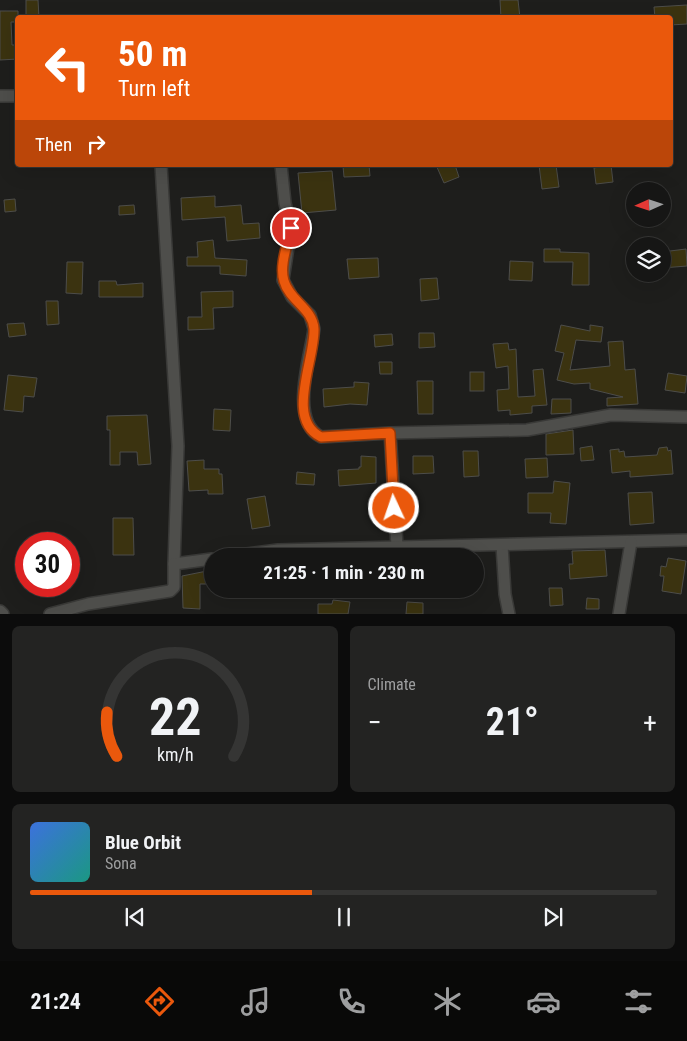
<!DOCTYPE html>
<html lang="en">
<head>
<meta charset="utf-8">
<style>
	body { margin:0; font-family:"Roboto Condensed",sans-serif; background:#232322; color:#f1f3f6; height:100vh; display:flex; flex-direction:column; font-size:19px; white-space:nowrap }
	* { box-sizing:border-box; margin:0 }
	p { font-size:16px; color:#9e9fa0 }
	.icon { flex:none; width:28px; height:28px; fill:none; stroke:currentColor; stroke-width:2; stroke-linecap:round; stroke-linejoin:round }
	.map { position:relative; height:614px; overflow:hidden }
	.details { display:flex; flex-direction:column; gap:12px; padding:12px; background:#0c0c0c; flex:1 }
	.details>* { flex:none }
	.top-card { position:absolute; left:15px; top:15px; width:658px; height:152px; border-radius:5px; box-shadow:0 5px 20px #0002,0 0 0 1px #353534; background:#ea580c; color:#fff; overflow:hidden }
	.needle { width:32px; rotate:267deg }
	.buttons { position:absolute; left:626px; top:182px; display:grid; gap:10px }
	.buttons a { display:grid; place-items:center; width:45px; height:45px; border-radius:50%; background:#161615; box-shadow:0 5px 20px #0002,0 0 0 1px #353534; font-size:25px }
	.speed { position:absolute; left:15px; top:532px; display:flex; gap:10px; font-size:25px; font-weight:700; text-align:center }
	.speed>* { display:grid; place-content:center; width:65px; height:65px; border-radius:50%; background:#161615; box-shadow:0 5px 20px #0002,0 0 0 1px #353534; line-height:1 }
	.speed .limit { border:8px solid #d22; background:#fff; color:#111 }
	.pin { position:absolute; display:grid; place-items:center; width:42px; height:42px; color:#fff; margin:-21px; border:2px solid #fff; border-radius:50%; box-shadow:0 1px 5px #0007 }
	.me { position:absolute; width:55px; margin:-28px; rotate:357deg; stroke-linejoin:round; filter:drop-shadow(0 0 4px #0008) }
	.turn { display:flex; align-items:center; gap:18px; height:105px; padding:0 20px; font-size:22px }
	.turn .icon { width:65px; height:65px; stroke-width:2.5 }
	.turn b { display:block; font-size:35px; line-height:42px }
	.then { display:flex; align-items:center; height:48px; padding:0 20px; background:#0003; gap:10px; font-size:19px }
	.big { font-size:38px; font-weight:700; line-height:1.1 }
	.details .card { flex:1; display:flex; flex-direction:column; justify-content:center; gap:8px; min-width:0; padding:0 18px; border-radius:8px; background:#232322 }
	.details .dial { align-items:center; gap:0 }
	.dial svg { height:130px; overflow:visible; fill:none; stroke:#353534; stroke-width:7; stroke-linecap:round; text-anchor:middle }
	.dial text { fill:#f1f3f6; stroke:none }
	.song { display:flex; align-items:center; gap:15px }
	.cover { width:60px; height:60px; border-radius:8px; background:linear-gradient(135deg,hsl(220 70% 55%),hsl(170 70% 35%)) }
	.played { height:5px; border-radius:2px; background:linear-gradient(90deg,#ea580c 45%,#353534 45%) }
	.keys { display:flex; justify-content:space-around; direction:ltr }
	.heat { display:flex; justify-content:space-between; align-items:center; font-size:28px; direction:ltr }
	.details .tiles { flex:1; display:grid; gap:12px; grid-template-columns:1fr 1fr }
	.card:last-child { grid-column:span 2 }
	.trip { position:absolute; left:204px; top:548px; width:280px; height:50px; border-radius:25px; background:#161615; box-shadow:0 5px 20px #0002,0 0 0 1px #353534; font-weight:700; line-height:50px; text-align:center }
	.menu { display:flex; height:80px; justify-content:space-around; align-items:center; background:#090908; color:#9e9fa0 }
	.menu .icon { width:35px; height:35px }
	.menu .active { color:#ea580c }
	.menu b { font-size:22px; color:#f1f3f6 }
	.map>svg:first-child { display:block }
</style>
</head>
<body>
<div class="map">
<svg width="687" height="614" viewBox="0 0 687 614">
	<rect width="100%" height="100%" fill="#1e1e1c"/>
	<g fill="#3b3310" stroke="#4d4d4a">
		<polygon points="26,0 38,0 39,18 26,18"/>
		<polygon points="500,0 518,0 520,18 501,18"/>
		<polygon points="687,5 687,24 670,25 670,18 655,18 654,7"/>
		<polygon points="0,11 18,11 18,22 11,22 12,45 18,45 18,59 0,60"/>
		<polygon points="369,165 370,176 344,177 343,166"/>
		<polygon points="436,165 455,165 459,177 444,183"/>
		<polygon points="539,165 556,165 559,187 542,189"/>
		<polygon points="611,165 613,182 596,184 594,168"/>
		<polygon points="332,171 336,210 302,213 298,173"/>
		<polygon points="215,196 215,207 241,205 243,224 259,223 260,238 227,241 225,217 182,220 181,198"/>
		<polygon points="15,199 16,211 5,212 4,200"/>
		<polygon points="134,205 135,214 119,215 119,206"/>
		<polygon points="213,240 215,258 247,260 246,276 220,274 220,266 187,266 187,257 198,257 197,242"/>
		<polygon points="544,249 560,249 560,252 589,253 589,285 572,285 573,262 544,262"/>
		<polygon points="686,249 687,266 662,268 662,252"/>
		<polygon points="378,258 379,277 349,279 347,259"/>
		<polygon points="510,261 533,262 532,281 509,280"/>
		<polygon points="67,262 83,262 82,294 66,293"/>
		<polygon points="437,278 439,299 421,301 420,279"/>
		<polygon points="99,281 116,281 117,285 143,283 143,297 99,297"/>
		<polygon points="233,291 233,307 213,308 214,329 188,330 188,317 202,317 201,292"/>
		<polygon points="46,301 58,301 59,324 47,325"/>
		<polygon points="24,323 26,335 9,337 7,324"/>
		<polygon points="561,325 590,331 590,325 603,327 601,342 576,340 570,370 610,366 608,342 623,341 625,370 635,369 638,404 607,406 607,398 623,397 590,389 590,383 574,384 557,380 564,353 555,351"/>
		<polygon points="419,333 434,333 435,347 419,348"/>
		<polygon points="392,334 393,345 375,347 374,335"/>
		<polygon points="508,343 509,350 516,349 518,397 535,396 533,370 543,369 547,405 532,406 532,413 510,415 510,410 498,411 497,390 509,389 508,366 496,368 493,344"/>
		<polygon points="379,362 392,362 392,374 380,374"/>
		<rect x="470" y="372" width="14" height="19"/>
		<polygon points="668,373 687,376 685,393 665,390"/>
		<polygon points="8,375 37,378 34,397 24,396 23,412 4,410"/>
		<polygon points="417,381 433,381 433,414 418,414"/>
		<polygon points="354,382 369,383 367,405 350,404 324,407 323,389 354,387"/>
		<polygon points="552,399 571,399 571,413 551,414"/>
		<polygon points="214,409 231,410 230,431 213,430"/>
		<polygon points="147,415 151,464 138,465 137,452 120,452 120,465 110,465 110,430 107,430 107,416"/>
		<polygon points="573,430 574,454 546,455 546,434"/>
		<polygon points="592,446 594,460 581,461 580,448"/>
		<polygon points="667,447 668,451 671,450 673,474 630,477 630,471 612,473 610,450 619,449 619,452 624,451 625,457 657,455 659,448"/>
		<polygon points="463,451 478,451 479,476 464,477"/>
		<polygon points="361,456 376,457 376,483 339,486 338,470 359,469 359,467 361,467"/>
		<polygon points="413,456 433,456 434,473 413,474"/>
		<polygon points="547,458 548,477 526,478 525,459"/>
		<polygon points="204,460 204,469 219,469 219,474 222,474 223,494 208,494 208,490 189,491 187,461"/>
		<polygon points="297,472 315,474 314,485 296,484"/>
		<polygon points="554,481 570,483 566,524 550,523 551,513 528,513 528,493 553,493"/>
		<polygon points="652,492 654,523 630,525 628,493"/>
		<polygon points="265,496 270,526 252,529 247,499"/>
		<polygon points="113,518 133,518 134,555 113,555"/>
		<polygon points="605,550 607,576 570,579 569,564 573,564 572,551"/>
		<polygon points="668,558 686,561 681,594 662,591 664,576 660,576 661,566 666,567"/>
		<polygon points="212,570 212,584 200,584 200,609 183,608 182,576"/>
		<polygon points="549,588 562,588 563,605 550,606"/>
		<polygon points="587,598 599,599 599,609 586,609"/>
		<polygon points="333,600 350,602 348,614 318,614 318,604 332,604"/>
		<polygon points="407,602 423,603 423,614 406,614"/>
	</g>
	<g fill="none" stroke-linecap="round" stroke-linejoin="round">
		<defs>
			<g id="minor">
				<polyline points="0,96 18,96"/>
				<polyline points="161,165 178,446 174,564"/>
				<path d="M 281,165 L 285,203 L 291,228 L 283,280 L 292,297 L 310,315 L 314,329 C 310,358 289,421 321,437 L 390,433"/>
				<polyline points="502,545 505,594 509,614"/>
				<polyline points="397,546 390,433 527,430 611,415 687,417"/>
				<polyline points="231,556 278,550 687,540"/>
				<polyline points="0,611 3,614"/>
				<polyline points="50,614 88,604 170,591 174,587 174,564 212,559"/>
				<polyline points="619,614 631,542"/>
			</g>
		</defs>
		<use href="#minor" stroke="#393937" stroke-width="14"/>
		<use href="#minor" stroke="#4e4e4b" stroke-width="11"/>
	</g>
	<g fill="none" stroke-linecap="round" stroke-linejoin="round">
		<defs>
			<path id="route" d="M 291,228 C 288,243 279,266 284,281 C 289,300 313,309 314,329 C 315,360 285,419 321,437 L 390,433 L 394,508"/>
		</defs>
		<use href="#route" stroke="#983908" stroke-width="12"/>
		<use href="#route" stroke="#ea580c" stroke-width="9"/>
	</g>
</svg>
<div class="buttons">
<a><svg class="needle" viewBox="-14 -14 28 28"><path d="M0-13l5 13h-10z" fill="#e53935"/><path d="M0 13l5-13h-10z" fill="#9e9fa0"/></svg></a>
<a><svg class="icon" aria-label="layers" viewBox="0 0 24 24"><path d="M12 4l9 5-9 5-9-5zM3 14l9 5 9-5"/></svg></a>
</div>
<div class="speed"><div class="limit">30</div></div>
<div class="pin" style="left:291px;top:228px;background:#d93025"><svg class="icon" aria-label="arrive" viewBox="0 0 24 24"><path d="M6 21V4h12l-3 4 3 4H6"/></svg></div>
<svg class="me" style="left:394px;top:508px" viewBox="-20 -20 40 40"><circle r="17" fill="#ea580c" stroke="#fff" stroke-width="3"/><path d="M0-11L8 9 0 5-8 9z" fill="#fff"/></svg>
<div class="trip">21:25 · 1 min · 230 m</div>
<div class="top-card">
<div class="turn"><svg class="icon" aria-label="left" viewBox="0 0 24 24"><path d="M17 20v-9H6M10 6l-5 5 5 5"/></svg><div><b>50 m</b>Turn left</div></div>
<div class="then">Then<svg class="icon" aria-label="right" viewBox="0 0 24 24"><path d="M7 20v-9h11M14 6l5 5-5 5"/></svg></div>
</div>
</div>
<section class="details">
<div class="tiles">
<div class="card dial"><svg viewBox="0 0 100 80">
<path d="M14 69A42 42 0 1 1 86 69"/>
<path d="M14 69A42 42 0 0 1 8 42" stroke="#ea580c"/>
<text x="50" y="56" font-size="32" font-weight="700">22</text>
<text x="50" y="72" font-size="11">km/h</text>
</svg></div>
<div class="card"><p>Climate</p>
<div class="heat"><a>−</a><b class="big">21°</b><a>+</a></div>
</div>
<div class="card">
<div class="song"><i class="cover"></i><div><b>Blue Orbit</b><p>Sona</p></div></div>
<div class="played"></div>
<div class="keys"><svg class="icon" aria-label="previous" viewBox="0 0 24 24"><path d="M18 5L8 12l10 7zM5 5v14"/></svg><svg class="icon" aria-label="pause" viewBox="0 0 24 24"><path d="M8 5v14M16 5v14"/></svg><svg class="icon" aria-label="next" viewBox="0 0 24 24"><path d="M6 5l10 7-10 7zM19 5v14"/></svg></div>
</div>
</div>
</section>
<nav class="menu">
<b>21:24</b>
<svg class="icon active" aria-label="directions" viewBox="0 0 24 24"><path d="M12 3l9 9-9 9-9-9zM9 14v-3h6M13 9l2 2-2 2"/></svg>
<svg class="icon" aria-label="music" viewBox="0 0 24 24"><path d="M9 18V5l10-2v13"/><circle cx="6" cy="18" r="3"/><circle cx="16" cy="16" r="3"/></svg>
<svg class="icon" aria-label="phone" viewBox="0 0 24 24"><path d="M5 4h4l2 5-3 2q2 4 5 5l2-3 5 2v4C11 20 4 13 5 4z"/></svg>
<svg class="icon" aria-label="climate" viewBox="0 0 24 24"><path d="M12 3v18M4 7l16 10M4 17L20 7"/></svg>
<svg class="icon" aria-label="car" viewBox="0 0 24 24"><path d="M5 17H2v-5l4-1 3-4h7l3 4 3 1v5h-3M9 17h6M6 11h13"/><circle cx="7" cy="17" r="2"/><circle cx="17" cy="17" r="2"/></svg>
<svg class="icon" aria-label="filters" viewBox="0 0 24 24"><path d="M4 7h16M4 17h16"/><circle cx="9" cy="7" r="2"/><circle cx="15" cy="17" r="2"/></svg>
</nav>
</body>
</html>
